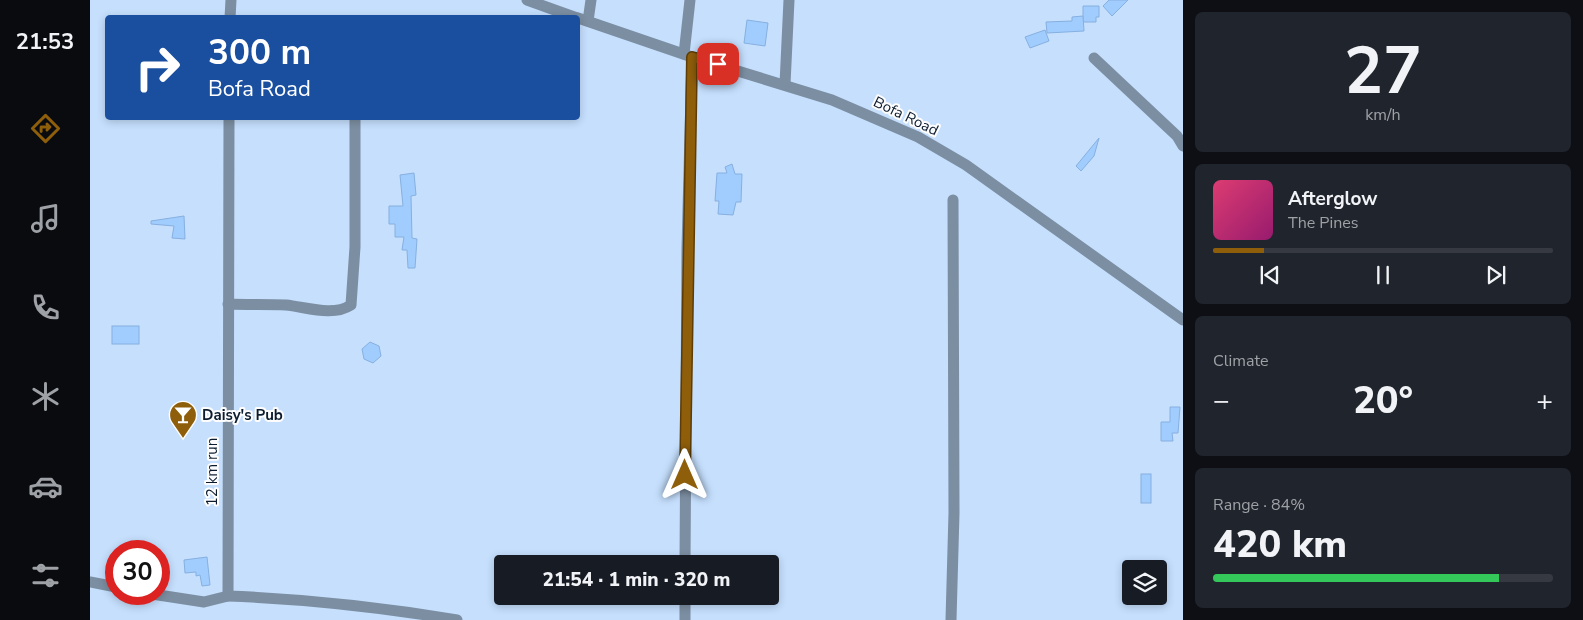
<!DOCTYPE html>
<html lang="en">
<head>
<meta charset="utf-8">
<style>
	body { margin:0; font-family:"Nunito Sans",sans-serif; background:#20242c; color:#f1f3f6; height:100vh; display:flex; flex-direction:column; font-size:19px; white-space:nowrap }
	* { box-sizing:border-box; margin:0 }
	p { font-size:16px; color:#9ea1a6 }
	.icon { flex:none; width:28px; height:28px; fill:none; stroke:currentColor; stroke-width:2; stroke-linecap:round; stroke-linejoin:round }
	.map { position:relative; flex:1; overflow:hidden }
	.drawer { display:flex; flex-direction:column; gap:12px; padding:12px; background:#0d0f14; width:400px }
	.drawer>* { flex:none }
	.hud { position:absolute; left:15px; top:15px; width:475px; height:105px; border-radius:5px; box-shadow:0 2px 8px #0003; background:#1a4fa0; color:#fff; overflow:hidden }
	.buttons { position:absolute; left:1032px; top:560px; display:grid; gap:10px }
	.buttons a { display:grid; place-items:center; width:45px; height:45px; border-radius:5px; background:#171b24; box-shadow:0 2px 8px #0003; font-size:25px }
	.speed { position:absolute; left:15px; top:540px; display:flex; gap:10px; font-size:25px; font-weight:700; text-align:center }
	.speed>* { display:grid; place-content:center; width:65px; height:65px; border-radius:50%; background:#171b24; box-shadow:0 2px 8px #0003; line-height:1 }
	.speed .limit { border:8px solid #d22; background:#fff; color:#111 }
	.pin { position:absolute; display:grid; place-items:center; width:42px; height:42px; color:#fff; margin:-21px; border-radius:10px; box-shadow:0 2px 8px #0006 }
	.me { position:absolute; width:55px; margin:-28px; rotate:0deg; stroke-linejoin:round; filter:drop-shadow(0 0 4px #0008) }
	.turn { display:flex; align-items:center; gap:18px; height:105px; padding:0 20px; font-size:22px }
	.turn .icon { width:65px; height:65px; stroke-width:2.5 }
	.turn b { display:block; font-size:35px; line-height:42px }
	.big { font-size:38px; font-weight:800; line-height:1.1 }
	.drawer .tile { flex:1; display:flex; flex-direction:column; justify-content:center; gap:8px; min-width:0; padding:0 18px; border-radius:8px; background:#20242c }
	.drawer .dial { align-items:center; gap:0 }
	.dial b { font-size:65px; line-height:1 }
	.song { display:flex; align-items:center; gap:15px }
	.cover { width:60px; height:60px; border-radius:8px; background:linear-gradient(135deg,hsl(340 70% 55%),hsl(320 70% 35%)) }
	.played { height:5px; border-radius:2px; background:linear-gradient(90deg,#8f5e0b 15%,#363941 15%) }
	.keys { display:flex; justify-content:space-around; direction:ltr }
	.heat { display:flex; justify-content:space-between; align-items:center; font-size:28px; direction:ltr }
	.charge { height:8px; border-radius:4px; background:linear-gradient(90deg,#34c759 84%,#363941 0) }
	.trip { position:absolute; left:404px; top:555px; width:285px; height:50px; border-radius:5px; background:#171b24; box-shadow:0 2px 8px #0003; font-weight:800; line-height:50px; text-align:center }
	main { display:flex; flex:1; min-height:0 }
	.tabs { display:flex; flex-direction:column; width:90px; justify-content:space-around; align-items:center; background:#090b0e; color:#9ea1a6 }
	.tabs .icon { width:35px; height:35px }
	.tabs .current { color:#8f5e0b }
	.tabs b { font-size:22px; color:#f1f3f6 }
	.map>svg:first-child { display:block }
</style>
</head>
<body>
<main>
<nav class="tabs">
<b>21:53</b>
<svg class="icon current" aria-label="directions" viewBox="0 0 24 24"><path d="M12 3l9 9-9 9-9-9zM9 14v-3h6M13 9l2 2-2 2"/></svg>
<svg class="icon" aria-label="music" viewBox="0 0 24 24"><path d="M9 18V5l10-2v13"/><circle cx="6" cy="18" r="3"/><circle cx="16" cy="16" r="3"/></svg>
<svg class="icon" aria-label="phone" viewBox="0 0 24 24"><path d="M5 4h4l2 5-3 2q2 4 5 5l2-3 5 2v4C11 20 4 13 5 4z"/></svg>
<svg class="icon" aria-label="climate" viewBox="0 0 24 24"><path d="M12 3v18M4 7l16 10M4 17L20 7"/></svg>
<svg class="icon" aria-label="car" viewBox="0 0 24 24"><path d="M5 17H2v-5l4-1 3-4h7l3 4 3 1v5h-3M9 17h6M6 11h13"/><circle cx="7" cy="17" r="2"/><circle cx="17" cy="17" r="2"/></svg>
<svg class="icon" aria-label="filters" viewBox="0 0 24 24"><path d="M4 7h16M4 17h16"/><circle cx="9" cy="7" r="2"/><circle cx="15" cy="17" r="2"/></svg>
</nav>
<div class="map">
<svg width="1093" height="620" viewBox="0 0 1093 620">
	<rect width="100%" height="100%" fill="#c5dffd"/>
	<g fill="#a1ccfe" stroke="#86b0e0">
		<polygon points="1019,0 1038,0 1022,16 1013,6"/>
		<polygon points="993,6 1009,6 1009,17 1006,17 1006,22 993,22"/>
		<polygon points="993,16 994,31 957,33 956,22 982,21 982,17"/>
		<polygon points="657,20 678,23 675,46 654,43"/>
		<polygon points="955,30 959,41 940,48 935,37"/>
		<polygon points="1009,138 1004,156 991,171 986,166"/>
		<polygon points="642,164 645,174 652,174 651,202 646,202 643,215 628,214 629,201 625,201 627,173 637,173 635,167"/>
		<polygon points="324,173 326,195 321,196 322,238 327,239 325,268 318,268 317,250 312,250 314,237 305,237 305,224 299,224 299,206 313,206 310,175"/>
		<polygon points="94,216 95,239 82,238 84,226 61,224 61,221"/>
		<rect x="22" y="326" width="27" height="18"/>
		<polygon points="280,342 289,346 291,356 283,363 274,359 272,349"/>
		<polygon points="1080,407 1090,407 1088,433 1082,433 1083,441 1071,441 1071,422 1080,422"/>
		<rect x="1051" y="474" width="10" height="29"/>
		<polygon points="117,557 120,585 112,586 110,575 106,576 106,572 95,573 94,560"/>
	</g>
	<g fill="none" stroke-linecap="round" stroke-linejoin="round">
		<g stroke="#7c8ea2" stroke-width="11">
			<polyline points="437,0 487,18"/>
			<polyline points="140,18 141,0"/>
			<polyline points="488,18 602,57 742,100 828,137 876,165 1093,320"/>
			<polyline points="498,21 501,0"/>
			<polyline points="594,54 600,0"/>
			<polyline points="1004,58 1087,136 1093,146"/>
			<polyline points="695,84 699,0"/>
			<path d="M 139,118 L 138,596 C 214,599 291,607 367,620"/>
			<path d="M 138,304 C 157,305 177,304 196,305 C 216,307 243,317 261,305 L 265,247 L 265,118"/>
			<polyline points="595,564 597,248 602,57"/>
			<polyline points="0,582 26,587"/>
			<polyline points="62,594 114,602 138,596"/>
			<polyline points="595,620 595,596"/>
			<polyline points="861,620 864,513 863,200"/>
		</g>
	</g>
	<g fill="none" stroke-linecap="round" stroke-linejoin="round">
		<defs>
			<polyline id="route" points="595,475 602,57 628,64"/>
		</defs>
		<use href="#route" stroke="#5d3d07" stroke-width="12"/>
		<use href="#route" stroke="#8f5e0b" stroke-width="9"/>
	</g>
	<defs>
		<symbol id="bar-pin" viewBox="-11 -11 22 30"><path d="M0 17L-7.5 6A9.5 9.5 0 1 1 7.5 6Z" fill="#8f5e0b" stroke="#fdfdfd"/><path d="M-6-5H6L.8 .8V4.5H3.5V6h-7V4.5H-.8V.8Z" fill="#fff"/></symbol>
	</defs>
	<g fill-rule="evenodd">
		<use href="#bar-pin" x="77" y="399" width="32" height="43"/>
	</g>
	<g text-anchor="middle" dominant-baseline="central" stroke-width="4" stroke-linejoin="round" paint-order="stroke">
		<g font-size="15" fill="#0c1c2e" stroke="#fdfdfd">
			<text transform="translate(816 116) rotate(26)">Bofa Road</text>
			<text transform="translate(122 472) rotate(-90)">12 km run</text>
		</g>
		<g font-size="15" font-weight="bold" fill="#0c1c2e" stroke="#fdfdfd" text-anchor="start">
			<text x="112" y="415">Daisy's Pub</text>
		</g>
	</g>
</svg>
<div class="buttons">
<a><svg class="icon" aria-label="layers" viewBox="0 0 24 24"><path d="M12 4l9 5-9 5-9-5zM3 14l9 5 9-5"/></svg></a>
</div>
<div class="speed"><div class="limit">30</div></div>
<div class="pin" style="left:628px;top:64px;background:#d93025"><svg class="icon" aria-label="arrive" viewBox="0 0 24 24"><path d="M6 21V4h12l-3 4 3 4H6"/></svg></div>
<svg class="me" style="left:595px;top:475px" viewBox="-20 -20 40 40"><path d="M0-17L14 15 0 8-14 15z" fill="#8f5e0b" stroke="#fff" stroke-width="4"/></svg>
<div class="trip">21:54 · 1 min · 320 m</div>
<div class="hud">
<div class="turn"><svg class="icon" aria-label="right" viewBox="0 0 24 24"><path d="M7 20v-9h11M14 6l5 5-5 5"/></svg><div><b>300 m</b>Bofa Road</div></div>
</div>
</div>
<section class="drawer">
<div class="tile dial"><b>27</b><p>km/h</p></div>
<div class="tile">
<div class="song"><i class="cover"></i><div><b>Afterglow</b><p>The Pines</p></div></div>
<div class="played"></div>
<div class="keys"><svg class="icon" aria-label="previous" viewBox="0 0 24 24"><path d="M18 5L8 12l10 7zM5 5v14"/></svg><svg class="icon" aria-label="pause" viewBox="0 0 24 24"><path d="M8 5v14M16 5v14"/></svg><svg class="icon" aria-label="next" viewBox="0 0 24 24"><path d="M6 5l10 7-10 7zM19 5v14"/></svg></div>
</div>
<div class="tile"><p>Climate</p>
<div class="heat"><a>−</a><b class="big">20°</b><a>+</a></div>
</div>
<div class="tile"><p>Range · 84%</p><b class="big">420 km</b><div class="charge"></div></div>
</section>
</main>
</body>
</html>
